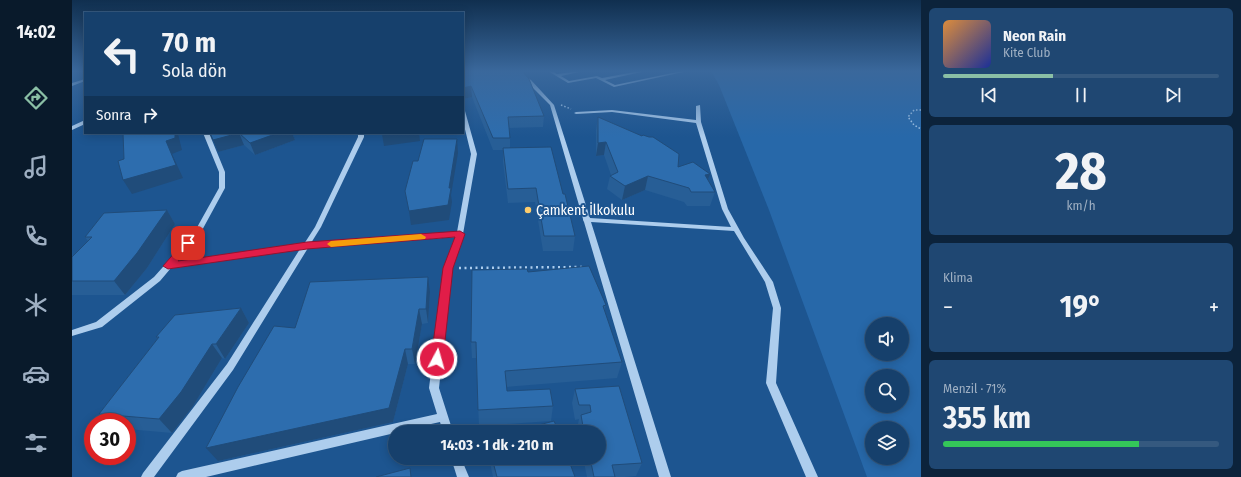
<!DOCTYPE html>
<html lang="tr">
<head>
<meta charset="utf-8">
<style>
	body { margin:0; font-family:"Fira Sans Condensed",sans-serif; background:#1f4772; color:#f1f3f6; height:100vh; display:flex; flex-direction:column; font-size:15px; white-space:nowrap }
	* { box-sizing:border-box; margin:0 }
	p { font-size:13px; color:#9eafc2 }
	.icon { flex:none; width:22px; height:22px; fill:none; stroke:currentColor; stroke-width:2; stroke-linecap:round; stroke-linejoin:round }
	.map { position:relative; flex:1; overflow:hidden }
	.details { display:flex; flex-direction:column; gap:8px; padding:8px; background:#0c233b; width:320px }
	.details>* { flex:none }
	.guide { position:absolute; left:12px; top:12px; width:380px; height:122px; border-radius:0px; box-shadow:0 2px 10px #0003,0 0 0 1px #35597f; background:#16406c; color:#f1f3f6; overflow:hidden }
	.tools { position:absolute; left:793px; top:317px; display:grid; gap:8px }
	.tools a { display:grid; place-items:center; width:44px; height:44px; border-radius:50%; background:#16406c; box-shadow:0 2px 10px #0003,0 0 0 1px #35597f; font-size:20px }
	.speed { position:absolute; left:12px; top:413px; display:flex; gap:8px; font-size:20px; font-weight:700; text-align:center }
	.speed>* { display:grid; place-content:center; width:52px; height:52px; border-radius:50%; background:#16406c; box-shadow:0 2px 10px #0003,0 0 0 1px #35597f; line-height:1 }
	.speed .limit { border:6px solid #d22; background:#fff; color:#111 }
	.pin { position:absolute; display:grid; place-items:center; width:34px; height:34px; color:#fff; margin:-17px; border-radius:8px; box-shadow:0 2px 6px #0006 }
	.me { position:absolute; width:44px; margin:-22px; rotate:6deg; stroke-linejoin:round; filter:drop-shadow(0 0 3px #0008) }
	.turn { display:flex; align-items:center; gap:14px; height:84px; padding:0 12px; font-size:18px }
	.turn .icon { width:52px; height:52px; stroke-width:2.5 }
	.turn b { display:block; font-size:28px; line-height:34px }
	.then { display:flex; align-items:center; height:38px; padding:0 12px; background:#0003; gap:8px; font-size:15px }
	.big { font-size:30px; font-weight:700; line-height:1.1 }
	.details .tile { flex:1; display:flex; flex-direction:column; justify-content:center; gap:6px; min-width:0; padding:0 14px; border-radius:6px; background:#1f4772 }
	.details .dial { align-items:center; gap:0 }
	.dial b { font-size:52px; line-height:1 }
	.song { display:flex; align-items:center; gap:12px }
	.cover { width:48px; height:48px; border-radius:6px; background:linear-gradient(135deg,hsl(30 70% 55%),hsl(230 70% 35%)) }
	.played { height:4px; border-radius:2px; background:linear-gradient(90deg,#8abfa5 40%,#35597f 40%) }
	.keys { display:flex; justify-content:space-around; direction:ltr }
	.heat { display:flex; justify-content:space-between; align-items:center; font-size:22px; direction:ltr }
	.charge { height:6px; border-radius:3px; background:linear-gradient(90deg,#34c759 71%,#35597f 0) }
	.trip { position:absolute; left:316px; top:425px; width:218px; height:40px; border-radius:20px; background:#16406c; box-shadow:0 2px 10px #0003,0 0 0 1px #35597f; font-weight:700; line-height:40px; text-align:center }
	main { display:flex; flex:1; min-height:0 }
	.dock { display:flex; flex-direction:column; width:72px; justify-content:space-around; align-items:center; background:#091a2b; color:#9eafc2 }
	.dock .icon { width:28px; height:28px }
	.dock .active { color:#8abfa5 }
	.dock b { font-size:18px; color:#f1f3f6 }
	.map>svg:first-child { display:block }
</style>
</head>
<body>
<main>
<nav class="dock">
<b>14:02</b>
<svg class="icon active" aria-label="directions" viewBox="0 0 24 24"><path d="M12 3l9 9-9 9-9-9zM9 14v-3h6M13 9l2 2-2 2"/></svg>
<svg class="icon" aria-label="music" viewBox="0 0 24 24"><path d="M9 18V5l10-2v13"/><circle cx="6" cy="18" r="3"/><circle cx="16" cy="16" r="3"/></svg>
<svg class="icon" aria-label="phone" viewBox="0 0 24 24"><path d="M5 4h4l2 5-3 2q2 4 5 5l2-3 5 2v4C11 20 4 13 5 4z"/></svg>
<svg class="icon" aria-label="climate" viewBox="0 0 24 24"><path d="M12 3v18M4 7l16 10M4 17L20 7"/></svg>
<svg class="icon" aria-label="car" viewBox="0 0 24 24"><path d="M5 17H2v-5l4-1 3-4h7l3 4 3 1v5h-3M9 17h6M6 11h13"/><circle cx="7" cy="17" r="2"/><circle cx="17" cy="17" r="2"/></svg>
<svg class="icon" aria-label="filters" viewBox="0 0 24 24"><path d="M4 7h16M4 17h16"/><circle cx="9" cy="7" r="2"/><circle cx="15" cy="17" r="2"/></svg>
</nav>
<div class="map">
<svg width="849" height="477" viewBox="0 0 849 477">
	<rect width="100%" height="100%" fill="#1d5590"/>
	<path fill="#2768a9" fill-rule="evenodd" d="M 639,71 L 849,71 L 849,477 L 795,477 L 697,210 L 647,85 ZM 800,324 L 830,324 L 830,354 L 800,354 ZM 800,376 L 830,376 L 830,406 L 800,406 ZM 800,428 L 830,428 L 830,458 L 800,458 Z"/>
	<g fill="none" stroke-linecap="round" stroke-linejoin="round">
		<g stroke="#adcded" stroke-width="1.5" stroke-dasharray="1.5 2" stroke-linecap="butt">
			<polyline points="489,105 499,109"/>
			<polyline points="849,110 842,110 836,117 842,125 849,129"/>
		</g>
		<polyline stroke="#adcded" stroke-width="2.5" stroke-dasharray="2 3.5" stroke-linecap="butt" points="387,268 510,267"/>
		<g fill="#adcded" fill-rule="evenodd">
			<polygon points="442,71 446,71 459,80 482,105 518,218 659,227 650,209 624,123 540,112 504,114 502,113 504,112 540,110 624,120 624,106 628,105 629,122 656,209 672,238 701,282 709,308 704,383 746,477 734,477 694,383 701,308 693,282 662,231 519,222 599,477 587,477 512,222 511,220 511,219 478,105 455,82"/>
			<polygon points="476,71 480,71 485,74 509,71 507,72 489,76 497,81 525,76 530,78 568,71 574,71 533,80 543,85 610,71 616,71 542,87 524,78 496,83"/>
			<polygon points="13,79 13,81 0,86 0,83"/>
			<polygon points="391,110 393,111 405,154 391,234 380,268 367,388 381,432 371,432 368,422 323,432 323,433 134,477 104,477 106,473 110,471 365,414 357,388 372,268 384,237 236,248 161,370 82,477 69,477 71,473 155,364 228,249 99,268 88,281 30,327 0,336 0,330 24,322 82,277 123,231 147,188 147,172 131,133 137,133 153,172 153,188 128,234 104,262 232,244 243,227 286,137 286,133 292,133 292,137 249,227 239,243 385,232 399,154 391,121"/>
			<polygon points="13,120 13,124 0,130 0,126"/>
			<polygon points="379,458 389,458 397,477 385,477"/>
		</g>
	</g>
	<g fill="#275e96">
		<polygon points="391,71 472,116 471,127 437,128 438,138 438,148 503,236 501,251 471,251 463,202 436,203 431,162 431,150 421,150 400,97 391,99"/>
		<polygon points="526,117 606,167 636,180 643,192 638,206 615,206 612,202 573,190 550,200 535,189 538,176 539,175 532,155 524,156 524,130"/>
		<polygon points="138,133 220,133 223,140 183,155 172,145 146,152"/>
		<polygon points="95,210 103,224 75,268 53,295 0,295 0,257 16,241 13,237"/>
		<polygon points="456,272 534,305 532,311 550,362 545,378 434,387 435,391 481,406 479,421 407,426 404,358 400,358 399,342"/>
		<polygon points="358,292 356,323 350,324 343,364 336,364 321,422 146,461 223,328"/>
		<polygon points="169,308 177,323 153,359 150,358 121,406 100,433 55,429 55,422 36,422 27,414 86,338 84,337"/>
		<polygon points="503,389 570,463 564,476 553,477 515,477 511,458 527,458 527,432 506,432 505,429 507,419 503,420 500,403"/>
		<polygon points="417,458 496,458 503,477 421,477"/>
	</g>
	<g fill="#204c7a">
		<polygon points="399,86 400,97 391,99 391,88"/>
		<polygon points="103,133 106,133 106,134 110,150 100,154 111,178 60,194 51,180"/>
		<polygon points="167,133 172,145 146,152 141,140"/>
		<polygon points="206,133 220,133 223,140 183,155 178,143"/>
		<polygon points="320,133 347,133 348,141 312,146 310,134"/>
		<polygon points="385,139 386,153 379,195 380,202 377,220 339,225 337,211"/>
		<polygon points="534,142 532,155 524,156 526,143"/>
		<polygon points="638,174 633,187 633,175"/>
		<polygon points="576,176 573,190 550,200 553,186"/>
		<polygon points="95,210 103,224 75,268 53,295 42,281"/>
		<polygon points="356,277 358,292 356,323 354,309"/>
		<polygon points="169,308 177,323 153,359 144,344"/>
		<polygon points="347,309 350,324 343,364 340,349"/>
		<polygon points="140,344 150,358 121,406 100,433 87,419"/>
		<polygon points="333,349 336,364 321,422 146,461 134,448"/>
	</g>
	<g fill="#2d6dae" stroke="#204c7a">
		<polygon points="391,71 450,71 457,79 472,116 436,117 438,138 421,138 399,86 391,88"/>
		<polygon points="526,117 570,136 571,135 577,137 581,137 607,154 606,167 621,162 638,174 633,175 643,192 619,192 617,188 576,176 553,186 538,176 546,172 534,142 526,143"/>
		<polygon points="51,133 103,133 103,138 94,141 104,165 51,180 46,161 52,159"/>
		<polygon points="138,133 206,133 178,143 167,133 141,140"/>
		<polygon points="310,133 320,133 310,134"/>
		<polygon points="352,139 385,139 377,188 379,188 376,205 337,211 333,191 341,161 346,161"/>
		<polygon points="479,147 491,194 493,194 503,236 472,236 464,188 436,189 431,148"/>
		<polygon points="95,210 65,253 42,281 0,281 0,257 20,237 13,237 32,213"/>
		<polygon points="517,266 534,305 531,306 550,362 433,371 435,391 478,389 481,406 406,410 404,342 399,342 400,270 455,269 456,272"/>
		<polygon points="356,277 354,309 347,309 340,349 333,349 317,408 134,448 166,387 202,326 223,328 238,282"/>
		<polygon points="169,308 144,344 140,344 109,392 87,419 27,414 87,337 84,337 103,315"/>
		<polygon points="547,386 570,463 540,465 543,477 522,477 518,458 527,458 527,432 512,432 509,415 519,412 518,405 507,405 503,389"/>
		<polygon points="482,421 487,432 440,432"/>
		<polygon points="420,458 496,458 503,477 425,477"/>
		<polygon points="338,468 339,477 304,477"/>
	</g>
	<linearGradient id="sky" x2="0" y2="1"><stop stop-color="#102f4f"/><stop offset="0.52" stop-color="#3a689c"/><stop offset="1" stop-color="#3a689c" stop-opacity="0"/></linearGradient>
	<rect width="849" height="137" fill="url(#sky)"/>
	<polygon fill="#e11d48" stroke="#92132f" points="388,231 393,234 381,268 371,359 369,362 365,364 361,362 359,359 371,268 383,237 235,249 96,269 91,266 113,241 116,240 121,243 106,261 235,242"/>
	<polygon fill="#f59e0b" points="349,234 354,237 353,239 259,247 255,244 259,241"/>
	<circle fill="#fdcc6c" stroke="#1d5590" stroke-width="1.5" cx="456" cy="210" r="4"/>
	<g text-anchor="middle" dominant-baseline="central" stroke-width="4" stroke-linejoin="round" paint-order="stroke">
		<g font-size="14" fill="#fff" stroke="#1d5590" text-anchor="start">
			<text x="464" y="210">Çamkent İlkokulu</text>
		</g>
	</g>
</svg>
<div class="tools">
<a><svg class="icon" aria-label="sound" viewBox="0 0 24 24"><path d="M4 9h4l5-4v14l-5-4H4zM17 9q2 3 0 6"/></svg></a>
<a><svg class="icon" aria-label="search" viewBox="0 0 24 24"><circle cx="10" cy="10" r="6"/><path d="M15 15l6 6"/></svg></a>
<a><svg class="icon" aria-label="layers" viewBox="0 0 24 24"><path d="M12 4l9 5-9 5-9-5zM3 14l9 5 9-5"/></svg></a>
</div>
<div class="speed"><div class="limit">30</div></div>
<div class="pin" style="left:116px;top:243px;background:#d93025"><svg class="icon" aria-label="arrive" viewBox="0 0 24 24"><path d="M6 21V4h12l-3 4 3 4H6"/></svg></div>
<svg class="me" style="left:365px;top:359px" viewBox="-20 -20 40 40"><circle r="17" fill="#e11d48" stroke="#fff" stroke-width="3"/><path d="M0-11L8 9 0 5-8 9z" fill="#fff"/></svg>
<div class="trip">14:03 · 1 dk · 210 m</div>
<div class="guide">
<div class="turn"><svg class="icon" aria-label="left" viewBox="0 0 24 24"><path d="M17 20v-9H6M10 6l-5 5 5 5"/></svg><div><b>70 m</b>Sola dön</div></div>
<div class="then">Sonra<svg class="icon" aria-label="right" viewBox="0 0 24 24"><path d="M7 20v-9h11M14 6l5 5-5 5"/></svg></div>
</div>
</div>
<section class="details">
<div class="tile">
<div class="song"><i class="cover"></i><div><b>Neon Rain</b><p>Kite Club</p></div></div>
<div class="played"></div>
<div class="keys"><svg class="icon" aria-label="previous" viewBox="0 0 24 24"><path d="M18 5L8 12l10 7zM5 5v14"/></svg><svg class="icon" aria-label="pause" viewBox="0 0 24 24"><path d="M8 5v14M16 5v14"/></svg><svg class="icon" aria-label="next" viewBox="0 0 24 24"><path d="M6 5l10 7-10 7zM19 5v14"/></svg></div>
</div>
<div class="tile dial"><b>28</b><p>km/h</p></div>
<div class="tile"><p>Klima</p>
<div class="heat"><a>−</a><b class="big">19°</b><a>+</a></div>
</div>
<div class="tile"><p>Menzil · 71%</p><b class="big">355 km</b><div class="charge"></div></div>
</section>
</main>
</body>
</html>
